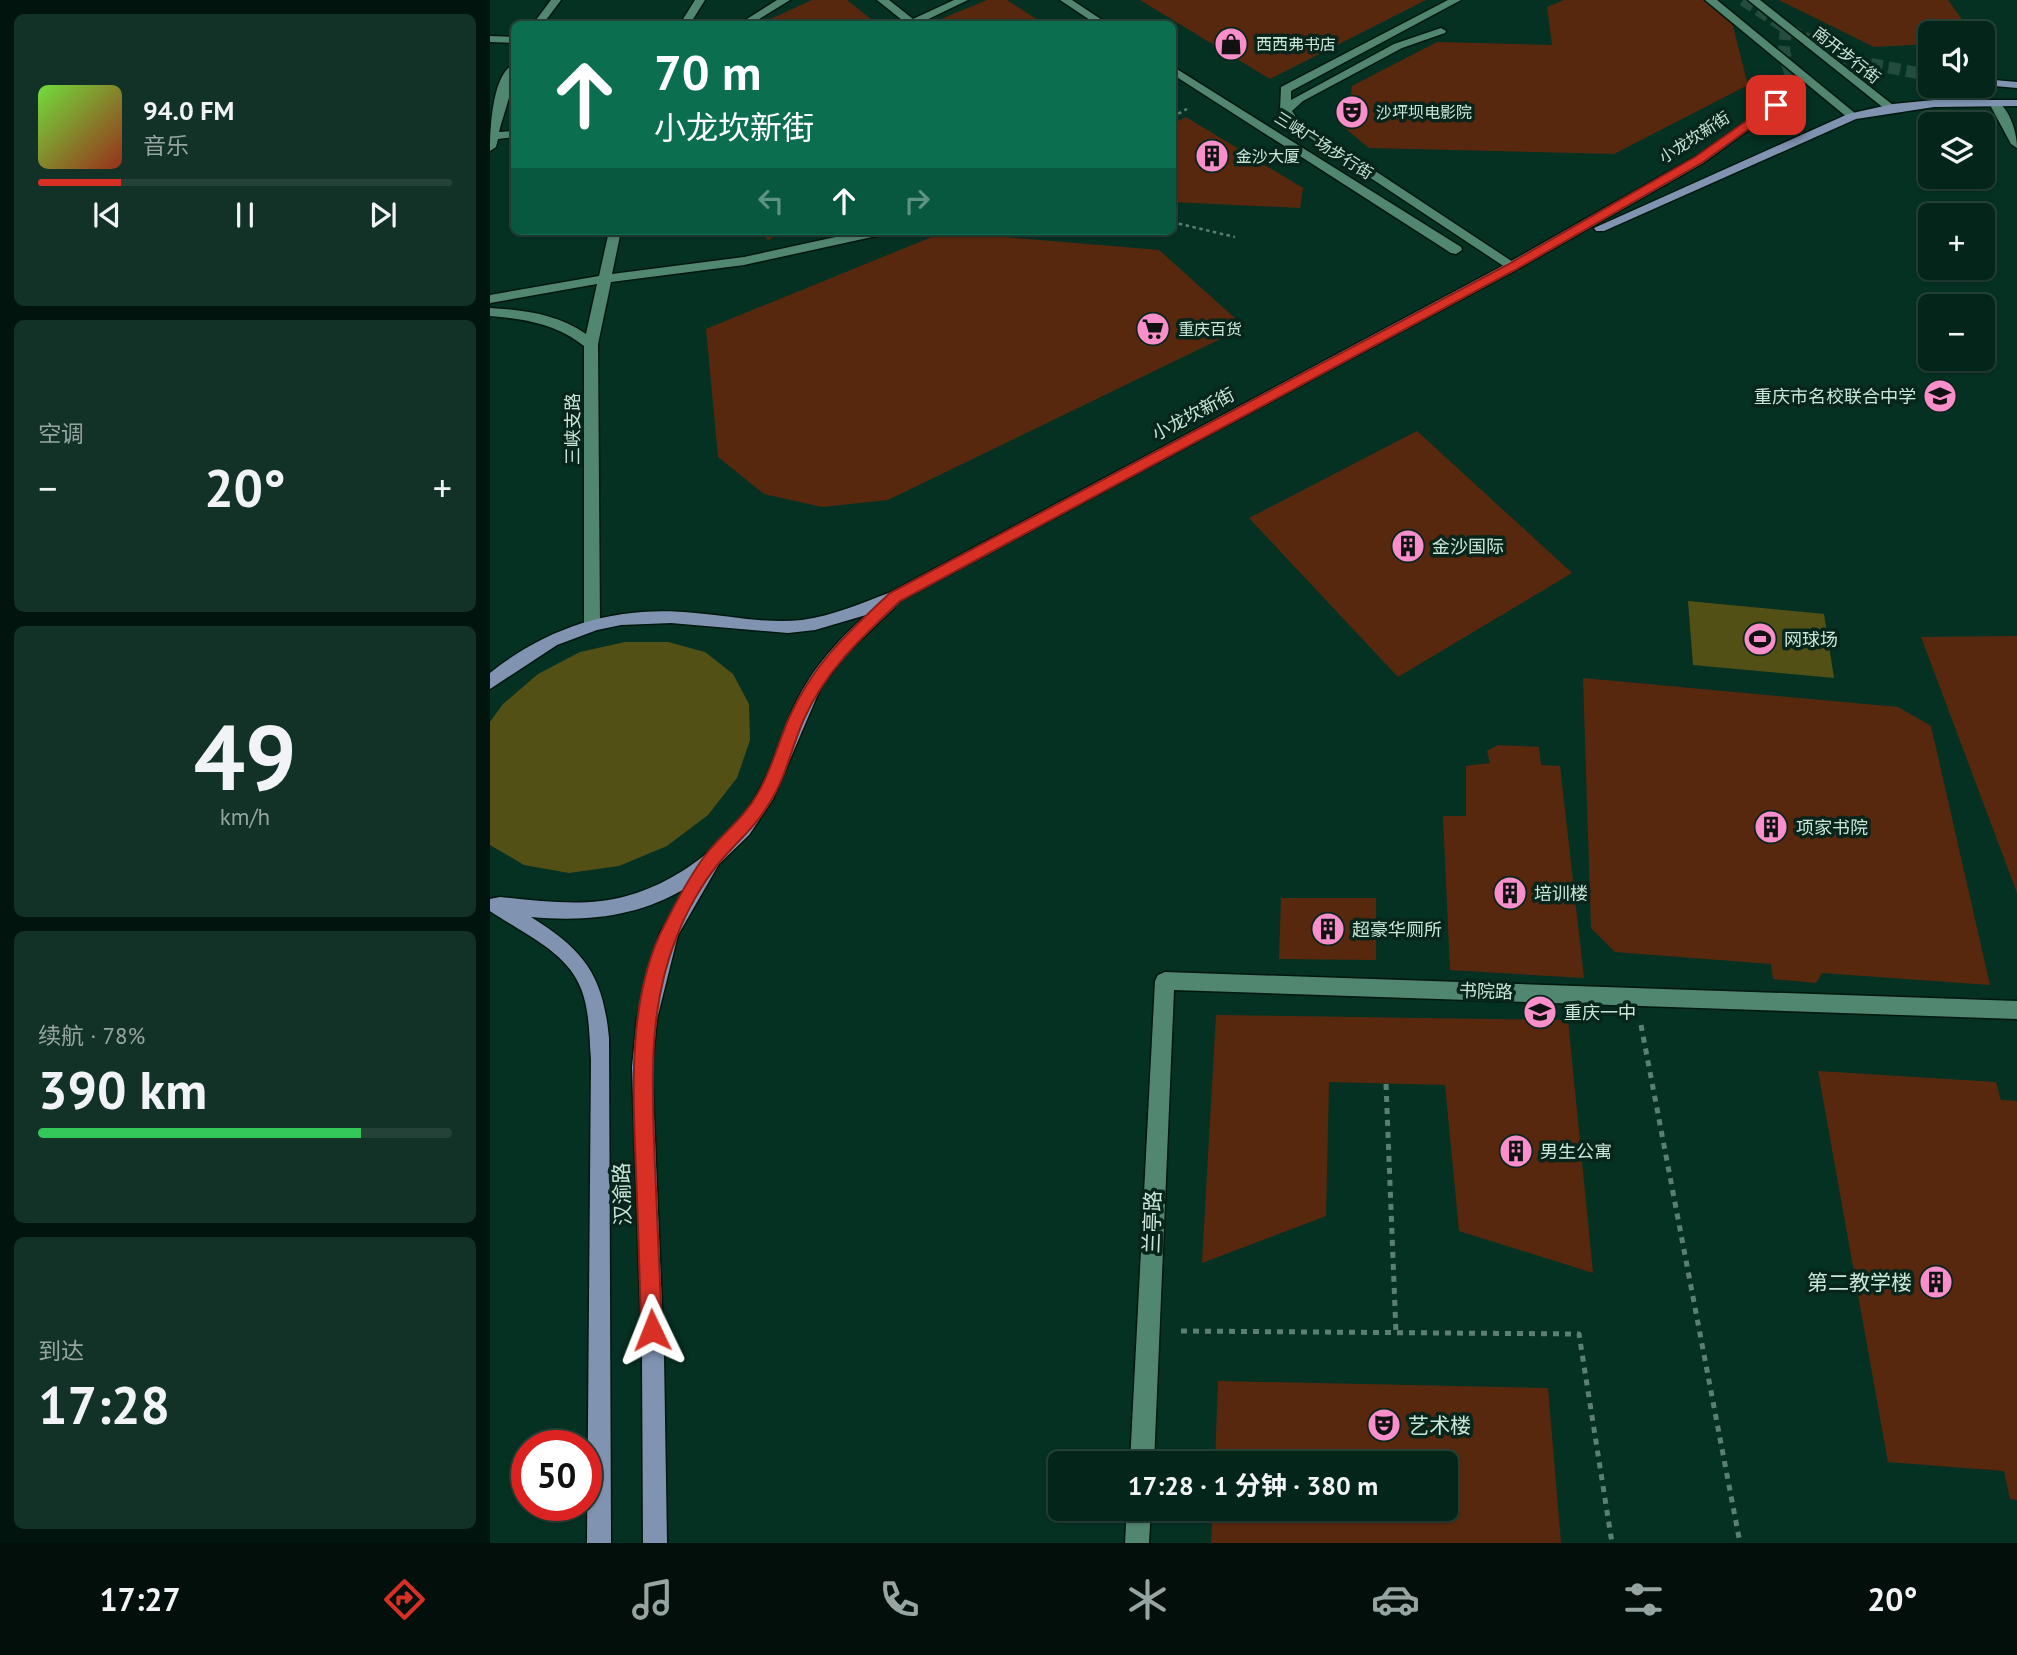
<!DOCTYPE html>
<html lang="zh">
<head>
<meta charset="utf-8">
<style>
	body { margin:0; font-family:"PT Sans","Noto Sans SC",sans-serif; background:#123127; color:#f1f3f6; height:100vh; display:flex; flex-direction:column; font-size:26px; white-space:nowrap }
	* { box-sizing:border-box; margin:0 }
	p { font-size:23px; color:#97a5a2 }
	.icon { flex:none; width:38px; height:38px; fill:none; stroke:currentColor; stroke-width:2; stroke-linecap:round; stroke-linejoin:round }
	.map { position:relative; flex:1; overflow:hidden }
	.drawer { display:flex; flex-direction:column; gap:14px; padding:14px; background:#02140e; width:490px }
	.drawer>* { flex:none }
	.top-card { position:absolute; left:21px; top:21px; width:665px; height:214px; border-radius:10px; box-shadow:0 2px 5px #0004,0 0 0 2px #254239; background:#0b6e4f; color:#fff; overflow:hidden }
	.fabs { position:absolute; left:1428px; top:21px; display:grid; gap:14px }
	.fabs a { display:grid; place-items:center; width:77px; height:77px; border-radius:10px; background:#04251a; box-shadow:0 2px 5px #0004,0 0 0 2px #254239; font-size:35px }
	.speed { position:absolute; left:21px; top:1430px; display:flex; gap:14px; font-size:35px; font-weight:700; text-align:center }
	.speed>* { display:grid; place-content:center; width:91px; height:91px; border-radius:50%; background:#04251a; box-shadow:0 2px 5px #0004,0 0 0 2px #254239; line-height:1 }
	.speed .limit { border:10px solid #d22; background:#fff; color:#111 }
	.pin { position:absolute; display:grid; place-items:center; width:60px; height:60px; color:#fff; margin:-30px; border-radius:14px; box-shadow:0 4px 10px #0006 }
	.me { position:absolute; width:77px; margin:-38px; rotate:358deg; stroke-linejoin:round; filter:drop-shadow(0 0 5px #0008) }
	.turn { display:flex; align-items:center; gap:24px; height:147px; padding:0 28px; font-size:32px }
	.turn .icon { width:91px; height:91px; stroke-width:2.5 }
	.turn b { display:block; font-size:49px; line-height:60px }
	.lanes { display:flex; align-items:center; height:66px; padding:0 28px; background:#0003; justify-content:center; gap:35px; direction:ltr }
	.lanes .off { opacity:.35 }
	.big { font-size:52px; font-weight:700; line-height:1.1 }
	.drawer .tile { flex:1; display:flex; flex-direction:column; justify-content:center; gap:10px; min-width:0; padding:0 24px; border-radius:10px; background:#123127 }
	.drawer .dial { align-items:center; gap:0 }
	.dial b { font-size:91px; line-height:1 }
	.song { display:flex; align-items:center; gap:21px }
	.cover { width:84px; height:84px; border-radius:10px; background:linear-gradient(135deg,hsl(100 70% 55%),hsl(10 70% 35%)) }
	.played { height:7px; border-radius:4px; background:linear-gradient(90deg,#d93025 20%,#254239 20%) }
	.keys { display:flex; justify-content:space-around; direction:ltr }
	.heat { display:flex; justify-content:space-between; align-items:center; font-size:38px; direction:ltr }
	.charge { height:10px; border-radius:5px; background:linear-gradient(90deg,#34c759 78%,#254239 0) }
	.trip { position:absolute; left:558px; top:1451px; width:410px; height:70px; border-radius:10px; background:#04251a; box-shadow:0 2px 5px #0004,0 0 0 2px #254239; font-weight:700; line-height:70px; text-align:center }
	.dock { display:flex; height:112px; justify-content:space-around; align-items:center; background:#020f0a; color:#97a5a2 }
	.dock .icon { width:49px; height:49px }
	.dock .selected { color:#d93025 }
	.dock b { font-size:32px; color:#f1f3f6 }
	main { display:flex; flex:1; min-height:0 }
	.map>svg:first-child { display:block }
</style>
</head>
<body>
<main>
<section class="drawer">
<div class="tile">
<div class="song"><i class="cover"></i><div><b>94.0 FM</b><p>音乐</p></div></div>
<div class="played"></div>
<div class="keys"><svg class="icon" aria-label="previous" viewBox="0 0 24 24"><path d="M18 5L8 12l10 7zM5 5v14"/></svg><svg class="icon" aria-label="pause" viewBox="0 0 24 24"><path d="M8 5v14M16 5v14"/></svg><svg class="icon" aria-label="next" viewBox="0 0 24 24"><path d="M6 5l10 7-10 7zM19 5v14"/></svg></div>
</div>
<div class="tile"><p>空调</p>
<div class="heat"><a>−</a><b class="big">20°</b><a>+</a></div>
</div>
<div class="tile dial"><b>49</b><p>km/h</p></div>
<div class="tile"><p>续航 · 78%</p><b class="big">390 km</b><div class="charge"></div></div>
<div class="tile"><p>到达</p><b class="big">17:28</b></div>
</section>
<div class="map">
<svg width="1527" height="1543" viewBox="0 0 1527 1543">
	<rect width="100%" height="100%" fill="#053123"/>
	<g fill="#535015">
		<polygon points="1198,601 1334,614 1344,678 1203,665"/>
		<polygon points="135,642 178,642 215,652 243,674 259,704 260,740 247,778 218,815 177,846 129,866 79,873 34,865 0,845 0,722 13,704 48,674 90,652"/>
	</g>
	<g fill="#58280e">
		<polygon points="322,0 357,0 387,24 270,24"/>
		<polygon points="497,0 517,0 554,24 439,24"/>
		<polygon points="650,0 936,0 780,79"/>
		<polygon points="1074,0 1214,0 1241,19 1258,85 1124,154 879,148 856,129 862,86 947,42 1062,45 1057,7"/>
		<polygon points="1289,0 1458,0 1482,33 1440,33 1440,44 1384,47"/>
		<polygon points="696,117 813,188 810,208 682,202 682,124"/>
		<polygon points="269,231 296,231 278,240"/>
		<polygon points="454,232 669,250 755,327 398,500 332,507 274,494 228,457 216,329"/>
		<polygon points="927,431 1082,573 908,677 759,518"/>
		<polygon points="1527,636 1527,893 1431,637"/>
		<polygon points="1093,678 1408,707 1441,726 1500,985 1332,973 1326,983 1283,979 1281,964 1125,952 1101,928"/>
		<polygon points="1008,745 1049,747 1051,765 1070,766 1094,978 960,970 953,816 976,816 976,766 1000,763 997,751"/>
		<polygon points="791,898 886,898 886,960 789,959"/>
		<polygon points="726,1015 1078,1020 1103,1273 969,1231 955,1085 839,1082 836,1216 712,1263"/>
		<polygon points="1328,1071 1506,1082 1511,1100 1527,1101 1527,1500 1520,1499 1514,1471 1398,1462"/>
		<polygon points="728,1381 1058,1388 1071,1543 721,1543 723,1508 956,1508 956,1463 725,1463"/>
	</g>
	<g fill="none" stroke-linecap="round" stroke-linejoin="round">
		<g stroke="#234c3e" stroke-width="12" stroke-dasharray="12 6" stroke-linecap="butt">
			<polyline points="1253,0 1296,28 1360,60 1433,74"/>
			<polyline points="1296,28 1294,51 1303,85 1297,97"/>
		</g>
		<defs>
			<g id="minor">
				<polygon points="61,0 71,0 53,24 43,24"/>
				<polygon points="205,0 215,0 200,24 190,24"/>
				<polygon points="287,0 300,0 261,24 249,24"/>
				<polygon points="387,0 399,0 423,19 464,0 478,0 428,24 417,24"/>
				<polygon points="570,0 582,0 618,24 606,24"/>
				<polygon points="958,0 971,0 801,91 801,100 904,44 951,28 956,31 955,33 912,48 813,101 802,111 808,120 1026,264 1028,267 1021,271 799,124 790,110 791,87"/>
				<polygon points="1215,0 1227,0 1366,114 1366,118 1358,118"/>
				<polygon points="1258,0 1270,0 1403,105 1403,109 1395,109"/>
				<polygon points="0,36 24,37 24,43 0,42"/>
				<path d="M 24,64 C 26,82 14,112 9,132 L 24,131 L 24,137 L 8,139 L 6,147 L 0,151 C 0,129 2,74 24,64 Z"/>
				<polygon points="682,66 971,247 972,250 966,254 961,253 682,74"/>
				<path d="M 1505,100 C 1519,107 1527,132 1527,148 L 1521,144 L 1499,103 Z"/>
				<path d="M 119,231 L 131,231 L 122,274 L 254,257 L 373,231 L 397,231 L 391,235 L 254,265 L 121,282 L 108,344 L 110,623 L 102,629 L 94,623 L 94,346 C 66,324 35,319 0,316 L 0,308 C 34,310 67,314 96,334 L 107,284 L 0,303 L 0,295 L 109,276 Z"/>
				<polygon points="675,972 1527,1001 1527,1019 684,990 664,1463 640,1463 665,981 668,975"/>
				<polygon points="637,1508 661,1508 659,1543 635,1543"/>
			</g>
			<g id="major">
				<polygon points="1429,72 1440,72 1440,78 1429,76"/>
				<polygon points="1493,79 1527,82 1527,88 1493,85"/>
				<path d="M 1297,94 L 1303,97 L 1301,99 L 1213,163 L 1026,270 L 406,603 L 404,608 L 355,655 L 331,687 L 283,799 L 259,835 L 229,864 L 188,935 L 167,1019 L 162,1067 L 174,1356 L 177,1543 L 153,1543 L 152,1356 L 142,1067 L 147,1019 L 170,933 L 196,888 C 148,917 96,922 41,917 C 94,950 113,975 119,1038 L 121,1543 L 97,1543 L 101,1060 C 99,1035 100,1007 89,984 C 74,950 29,931 0,911 L 0,899 L 10,897 C 43,900 77,905 111,901 C 175,894 240,846 270,789 C 284,764 291,736 302,711 C 319,672 345,643 376,615 L 325,630 L 298,633 L 181,623 L 131,625 L 107,630 L 67,645 L 0,689 L 0,673 C 60,625 129,605 205,613 C 241,616 277,624 312,620 C 343,616 371,603 399,593 L 1016,264 L 1205,157 Z"/>
				<polygon points="1444,100 1527,100 1527,106 1444,107 1366,119 1114,231 1106,231 1104,228 1358,114 1403,104"/>
			</g>
		</defs>
		<use href="#minor" stroke="#00170d" stroke-width="3"/>
		<use href="#major" stroke="#00170d" stroke-width="3"/>
		<g stroke="#5b8072" stroke-width="2.5" stroke-dasharray="3.5 3.5" stroke-linecap="butt">
			<polyline points="682,117 697,109"/>
			<polyline points="682,222 745,237"/>
		</g>
		<g stroke="#5b8072" stroke-width="5" stroke-dasharray="6 6" stroke-linecap="butt">
			<polyline points="1151,1025 1250,1543"/>
			<polyline points="896,1084 906,1333"/>
			<polyline points="691,1331 1089,1334 1122,1543"/>
		</g>
		<use href="#minor" fill="#518771" fill-rule="evenodd"/>
		<use href="#major" fill="#8094b2" fill-rule="evenodd"/>
	</g>
	<path fill="#d93025" stroke="#8d1f18" stroke-width="2" d="M 1283,102 L 1292,105 L 1213,162 L 1025,270 L 410,601 C 372,637 336,670 314,719 C 302,746 296,777 280,802 C 264,829 248,840 229,863 C 213,882 196,912 187,936 C 157,1009 162,1088 165,1166 C 167,1220 170,1275 172,1330 L 169,1337 L 162,1340 L 154,1337 L 151,1330 C 150,1277 148,1224 146,1171 C 143,1093 137,998 174,926 C 186,902 200,875 217,853 C 234,832 254,818 268,793 C 281,771 288,744 298,720 C 323,664 356,634 400,593 L 1017,265 L 1205,157 Z"/>
	<defs>
		<symbol id="shop-disc" viewBox="-11 -11 22 22"><circle r="9.5" fill="#f98fca" stroke="#08251b"/><path d="M-5-2.5h2.3a2.7 3.5 0 0 1 5.4 0H5L5.5 6h-11ZM-1.5-2.5h3a1.5 2.3 0 0 0-3 0Z" fill="#111"/></symbol>
		<symbol id="theatre-disc" viewBox="-11 -11 22 22"><circle r="9.5" fill="#f98fca" stroke="#08251b"/><path d="M-5-5.5Q0-4 5-5.5V0Q5 5 0 6Q-5 5-5 0ZM-3.3-2.5H-1v1.5H-3.3ZM1-2.5H3.3v1.5H1ZM-2.8 1Q0 5.5 2.8 1Z" fill="#111"/></symbol>
		<symbol id="building-disc" viewBox="-11 -11 22 22"><circle r="9.5" fill="#f98fca" stroke="#08251b"/><path d="M-4-6H4V6H1V3H-1V6H-4ZM-2.5-4.3h1.7v1.8h-1.7ZM.8-4.3h1.7v1.8H.8ZM-2.5-1h1.7V.8h-1.7ZM.8-1h1.7V.8H.8Z" fill="#111"/></symbol>
		<symbol id="supermarket-disc" viewBox="-11 -11 22 22"><circle r="9.5" fill="#f98fca" stroke="#08251b"/><path d="M-6-5.5h2.5l.6 2H6L4.5 2H-2.5L-4.4-4H-6ZM-1.5 3.2a1.3 1.3 0 1 0 .1 0ZM3 3.2a1.3 1.3 0 1 0 .1 0Z" fill="#111"/></symbol>
		<symbol id="school-disc" viewBox="-11 -11 22 22"><circle r="9.5" fill="#f98fca" stroke="#08251b"/><path d="M0-5L7-2L0 1L-7-2ZM-4 1L0 2.5L4 1V4Q0 6-4 4Z" fill="#111"/></symbol>
		<symbol id="stadium-disc" viewBox="-11 -11 22 22"><circle r="9.5" fill="#f98fca" stroke="#08251b"/><path d="M0-5a6.5 5 0 1 0 0 10a6.5 5 0 1 0 0-10ZM-3.5-1.8h7v3.6h-7Z" fill="#111"/></symbol>
	</defs>
	<g fill-rule="evenodd">
		<use href="#shop-disc" x="722" y="25" width="38" height="38"/>
		<use href="#theatre-disc" x="843" y="93" width="38" height="38"/>
		<use href="#building-disc" x="703" y="137" width="38" height="38"/>
		<use href="#supermarket-disc" x="644" y="310" width="38" height="38"/>
		<use href="#school-disc" x="1431" y="377" width="38" height="38"/>
		<use href="#building-disc" x="899" y="527" width="38" height="38"/>
		<use href="#stadium-disc" x="1251" y="620" width="38" height="38"/>
		<use href="#building-disc" x="1262" y="808" width="38" height="38"/>
		<use href="#building-disc" x="1001" y="874" width="38" height="38"/>
		<use href="#building-disc" x="819" y="910" width="38" height="38"/>
		<use href="#school-disc" x="1031" y="993" width="38" height="38"/>
		<use href="#building-disc" x="1007" y="1132" width="38" height="38"/>
		<use href="#building-disc" x="1427" y="1263" width="38" height="38"/>
		<use href="#theatre-disc" x="875" y="1406" width="38" height="38"/>
	</g>
	<g text-anchor="middle" dominant-baseline="central" stroke-width="7" stroke-linejoin="round" paint-order="stroke">
		<g font-size="16" fill="#cae6d9" stroke="#08251b" text-anchor="start">
			<text x="766" y="44">西西弗书店</text>
			<text x="886" y="112">沙坪坝电影院</text>
			<text x="746" y="156">金沙大厦</text>
			<text x="688" y="329">重庆百货</text>
		</g>
		<g font-size="16" fill="#cae6d9" stroke="#08251b">
			<text transform="translate(1357 55) rotate(38)">南开步行街</text>
			<text transform="translate(1204 137) rotate(-33)">小龙坎新街</text>
			<text transform="translate(834 145) rotate(32)">三峡广场步行街</text>
		</g>
		<g font-size="18" fill="#cae6d9" stroke="#08251b" text-anchor="start">
			<text x="1426" y="396" text-anchor="end">重庆市名校联合中学</text>
			<text x="942" y="546">金沙国际</text>
			<text x="1294" y="639">网球场</text>
			<text x="1306" y="827">项家书院</text>
			<text x="1044" y="893">培训楼</text>
			<text x="862" y="929">超豪华厕所</text>
			<text x="1074" y="1012">重庆一中</text>
			<text x="1050" y="1151">男生公寓</text>
		</g>
		<g font-size="18" fill="#cae6d9" stroke="#08251b">
			<text transform="translate(703 414) rotate(-28)">小龙坎新街</text>
			<text transform="translate(82 429) rotate(-90)">三峡支路</text>
			<text transform="translate(996 991) rotate(2)">书院路</text>
		</g>
		<g font-size="21" fill="#cae6d9" stroke="#08251b">
			<text transform="translate(132 1194) rotate(-92)">汉渝路</text>
			<text transform="translate(662 1222) rotate(-88)">兰亭路</text>
		</g>
		<g font-size="21" fill="#cae6d9" stroke="#08251b" text-anchor="end">
			<text x="1422" y="1282">第二教学楼</text>
			<text x="918" y="1425" text-anchor="start">艺术楼</text>
		</g>
	</g>
</svg>
<div class="fabs">
<a><svg class="icon" aria-label="sound" viewBox="0 0 24 24"><path d="M4 9h4l5-4v14l-5-4H4zM17 9q2 3 0 6"/></svg></a>
<a><svg class="icon" aria-label="layers" viewBox="0 0 24 24"><path d="M12 4l9 5-9 5-9-5zM3 14l9 5 9-5"/></svg></a>
<a>+</a>
<a>−</a>
</div>
<div class="speed"><div class="limit">50</div></div>
<div class="pin" style="left:1286px;top:105px;background:#d93025"><svg class="icon" aria-label="arrive" viewBox="0 0 24 24"><path d="M6 21V4h12l-3 4 3 4H6"/></svg></div>
<svg class="me" style="left:162px;top:1330px" viewBox="-20 -20 40 40"><path d="M0-17L14 15 0 8-14 15z" fill="#d93025" stroke="#fff" stroke-width="4"/></svg>
<div class="trip">17:28 · 1 分钟 · 380 m</div>
<div class="top-card">
<div class="turn"><svg class="icon" aria-label="ahead" viewBox="0 0 24 24"><path d="M12 20V5M6 11l6-6 6 6"/></svg><div><b>70 m</b>小龙坎新街</div></div>
<div class="lanes"><svg class="icon off" aria-label="left" viewBox="0 0 24 24"><path d="M17 20v-9H6M10 6l-5 5 5 5"/></svg><svg class="icon" aria-label="ahead" viewBox="0 0 24 24"><path d="M12 20V5M6 11l6-6 6 6"/></svg><svg class="icon off" aria-label="right" viewBox="0 0 24 24"><path d="M7 20v-9h11M14 6l5 5-5 5"/></svg></div>
</div>
</div>
</main>
<nav class="dock">
<b>17:27</b>
<svg class="icon selected" aria-label="directions" viewBox="0 0 24 24"><path d="M12 3l9 9-9 9-9-9zM9 14v-3h6M13 9l2 2-2 2"/></svg>
<svg class="icon" aria-label="music" viewBox="0 0 24 24"><path d="M9 18V5l10-2v13"/><circle cx="6" cy="18" r="3"/><circle cx="16" cy="16" r="3"/></svg>
<svg class="icon" aria-label="phone" viewBox="0 0 24 24"><path d="M5 4h4l2 5-3 2q2 4 5 5l2-3 5 2v4C11 20 4 13 5 4z"/></svg>
<svg class="icon" aria-label="climate" viewBox="0 0 24 24"><path d="M12 3v18M4 7l16 10M4 17L20 7"/></svg>
<svg class="icon" aria-label="car" viewBox="0 0 24 24"><path d="M5 17H2v-5l4-1 3-4h7l3 4 3 1v5h-3M9 17h6M6 11h13"/><circle cx="7" cy="17" r="2"/><circle cx="17" cy="17" r="2"/></svg>
<svg class="icon" aria-label="filters" viewBox="0 0 24 24"><path d="M4 7h16M4 17h16"/><circle cx="9" cy="7" r="2"/><circle cx="15" cy="17" r="2"/></svg>
<b>20°</b>
</nav>
</body>
</html>
